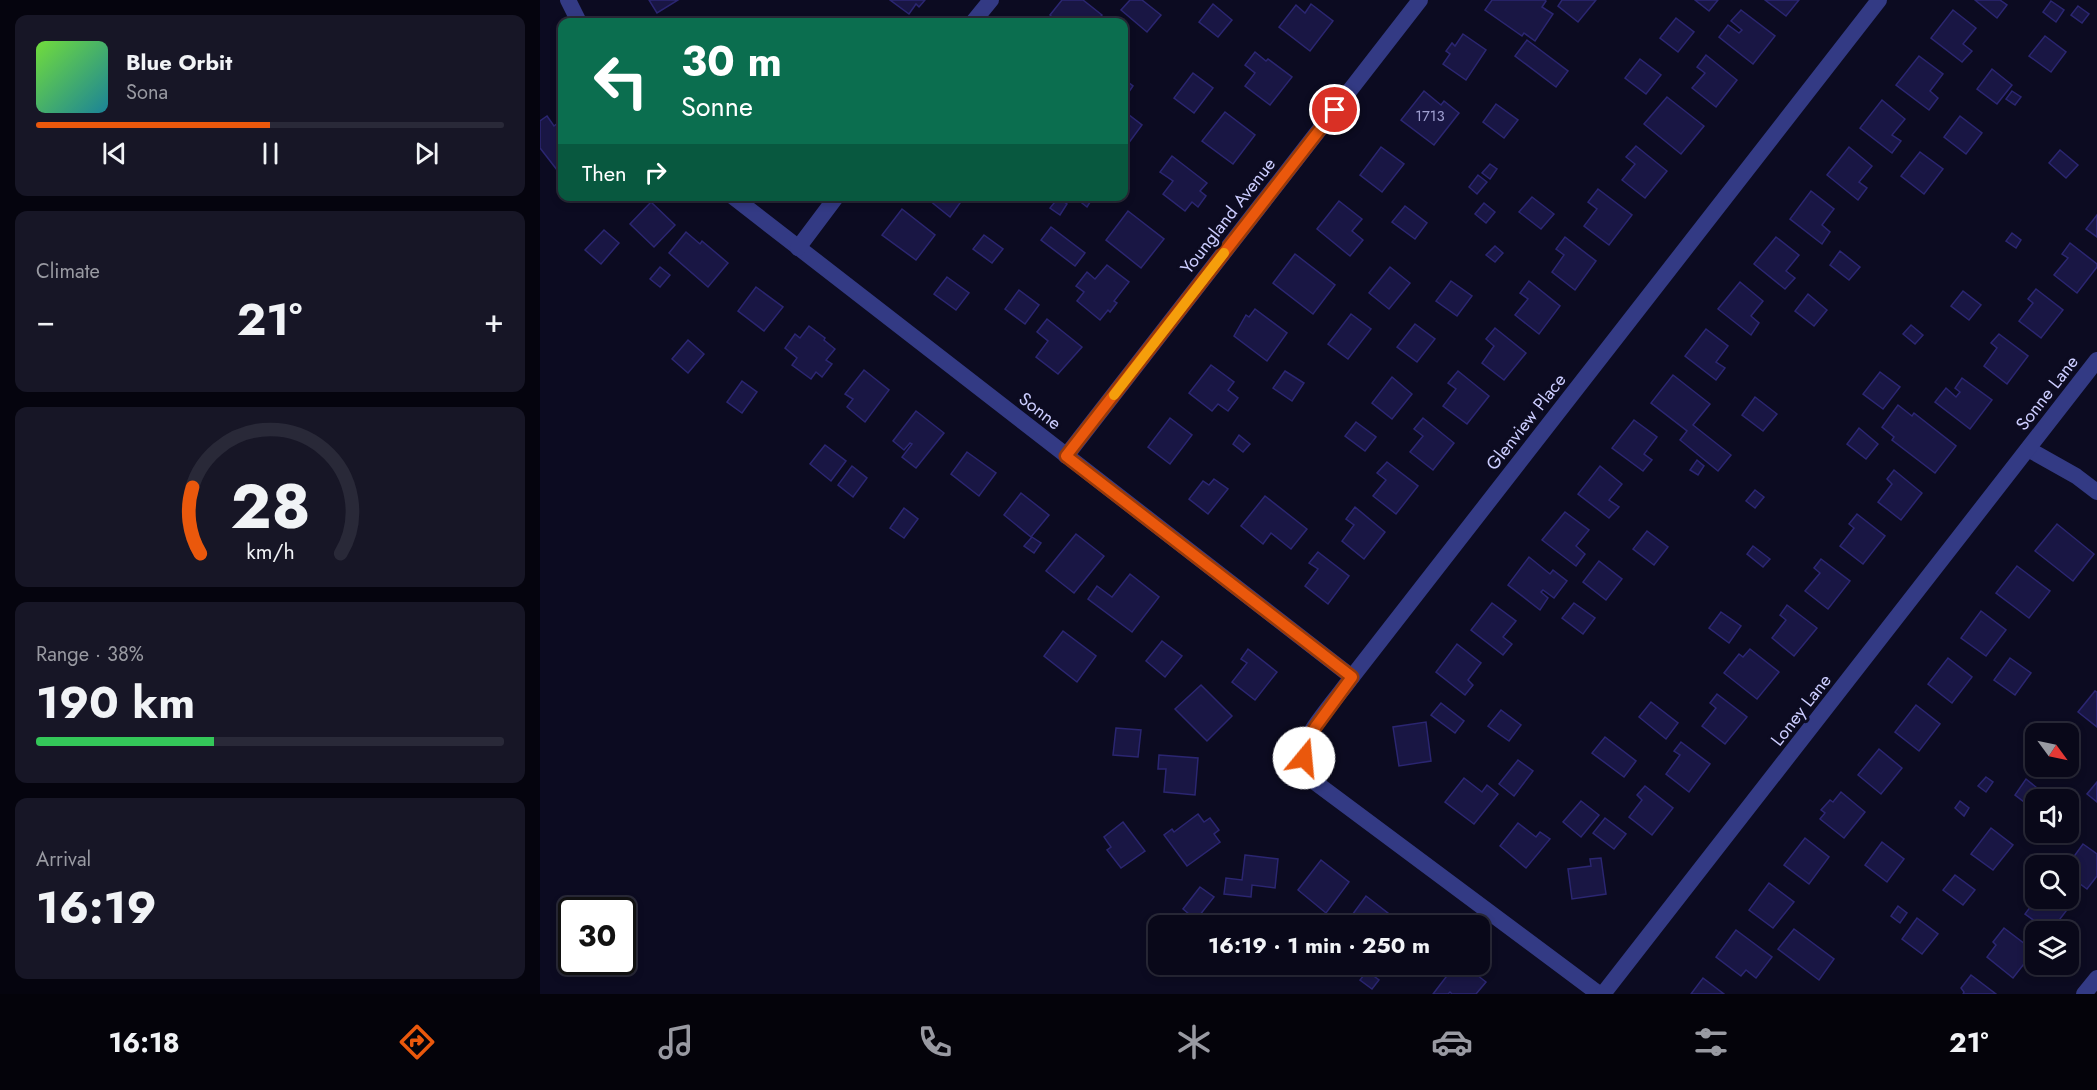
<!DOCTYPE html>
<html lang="en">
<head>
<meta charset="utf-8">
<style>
	body { margin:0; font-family:Jost,sans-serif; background:#171626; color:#f1f3f6; height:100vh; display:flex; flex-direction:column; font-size:22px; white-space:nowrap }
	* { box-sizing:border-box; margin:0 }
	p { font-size:20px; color:#999aa2 }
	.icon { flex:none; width:33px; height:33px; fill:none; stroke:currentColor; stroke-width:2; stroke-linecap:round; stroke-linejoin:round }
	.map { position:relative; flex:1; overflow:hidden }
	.side { display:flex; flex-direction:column; gap:15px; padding:15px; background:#05040e; width:540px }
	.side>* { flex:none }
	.guide { position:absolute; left:18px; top:18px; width:570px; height:183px; border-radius:12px; box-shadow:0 3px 9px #0003,0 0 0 2px #292938; background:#0b6e4f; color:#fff; overflow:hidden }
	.needle { width:39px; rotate:123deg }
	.tools { position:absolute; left:1485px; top:723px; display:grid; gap:12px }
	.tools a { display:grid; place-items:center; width:54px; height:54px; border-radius:12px; background:#090819; box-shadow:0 3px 9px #0003,0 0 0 2px #292938; font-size:30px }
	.speed { position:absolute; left:18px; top:897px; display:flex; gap:12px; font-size:30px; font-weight:700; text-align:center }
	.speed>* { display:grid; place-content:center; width:78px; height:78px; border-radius:50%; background:#090819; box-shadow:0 3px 9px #0003,0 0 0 2px #292938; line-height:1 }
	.speed .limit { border:3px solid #111; border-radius:9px; background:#fff; color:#111 }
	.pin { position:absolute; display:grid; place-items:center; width:51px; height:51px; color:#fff; margin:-26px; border:3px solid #fff; border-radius:50%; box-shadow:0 2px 6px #0007 }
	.me { position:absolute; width:66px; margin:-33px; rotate:17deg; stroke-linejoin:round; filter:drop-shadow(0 0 4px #0008) }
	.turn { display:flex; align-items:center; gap:21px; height:126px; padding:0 24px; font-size:27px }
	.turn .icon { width:78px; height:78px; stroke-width:2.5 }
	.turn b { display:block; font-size:42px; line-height:51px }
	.then { display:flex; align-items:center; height:57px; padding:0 24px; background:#0003; gap:12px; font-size:22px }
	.big { font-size:45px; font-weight:700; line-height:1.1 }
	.side .card { flex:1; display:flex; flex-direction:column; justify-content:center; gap:9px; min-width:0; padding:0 21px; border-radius:12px; background:#171626 }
	.side .dial { align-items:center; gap:0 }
	.dial svg { height:156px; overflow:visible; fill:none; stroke:#292938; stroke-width:7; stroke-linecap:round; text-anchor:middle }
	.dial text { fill:#f1f3f6; stroke:none }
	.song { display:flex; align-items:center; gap:18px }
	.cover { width:72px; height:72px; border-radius:9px; background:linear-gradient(135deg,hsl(100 70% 55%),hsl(190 70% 35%)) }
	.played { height:6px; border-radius:3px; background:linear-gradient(90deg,#ea580c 50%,#292938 50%) }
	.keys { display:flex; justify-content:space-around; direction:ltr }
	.heat { display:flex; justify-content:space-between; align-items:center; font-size:33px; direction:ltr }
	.charge { height:9px; border-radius:4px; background:linear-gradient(90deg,#34c759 38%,#292938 0) }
	.trip { position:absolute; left:608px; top:915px; width:342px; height:60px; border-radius:12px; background:#090819; box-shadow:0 3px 9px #0003,0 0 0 2px #292938; font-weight:700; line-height:60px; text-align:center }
	.dock { display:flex; height:96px; justify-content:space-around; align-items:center; background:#04030a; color:#999aa2 }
	.dock .icon { width:42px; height:42px }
	.dock .current { color:#ea580c }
	.dock b { font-size:27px; color:#f1f3f6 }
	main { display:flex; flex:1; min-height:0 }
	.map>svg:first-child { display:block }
</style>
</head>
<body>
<main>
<section class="side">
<div class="card">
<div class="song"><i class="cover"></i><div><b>Blue Orbit</b><p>Sona</p></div></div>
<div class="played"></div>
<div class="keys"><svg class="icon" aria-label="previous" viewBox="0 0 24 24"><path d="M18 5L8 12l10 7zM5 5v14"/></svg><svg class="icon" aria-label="pause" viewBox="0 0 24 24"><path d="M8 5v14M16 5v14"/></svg><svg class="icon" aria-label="next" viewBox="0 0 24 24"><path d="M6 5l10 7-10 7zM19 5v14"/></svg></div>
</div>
<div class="card"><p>Climate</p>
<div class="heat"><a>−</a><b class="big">21°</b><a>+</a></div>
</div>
<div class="card dial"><svg viewBox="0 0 100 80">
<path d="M14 69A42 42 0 1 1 86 69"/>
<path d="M14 69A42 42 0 0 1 10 35" stroke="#ea580c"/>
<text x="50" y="56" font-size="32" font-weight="700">28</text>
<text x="50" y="72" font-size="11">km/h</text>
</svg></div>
<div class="card"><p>Range · 38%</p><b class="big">190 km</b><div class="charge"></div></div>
<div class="card"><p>Arrival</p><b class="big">16:19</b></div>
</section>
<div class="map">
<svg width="1557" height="994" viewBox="0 0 1557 994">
	<rect width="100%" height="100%" fill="#0c0b21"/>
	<g fill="#191644" stroke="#2b2671" stroke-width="1.5">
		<polygon points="109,0 138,0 117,13"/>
		<polygon points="350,0 385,0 379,7 376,4 369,14"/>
		<polygon points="522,0 543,0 562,15 556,22 508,22 512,17 510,15"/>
		<polygon points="590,0 602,0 621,15 607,32 581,10"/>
		<polygon points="952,0 1005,0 1006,1 1002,7 1013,14 995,41 984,33 982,36 945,10"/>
		<polygon points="1022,0 1056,0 1038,22 1018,6"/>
		<polygon points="1155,0 1178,0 1169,11"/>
		<polygon points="1225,0 1259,0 1246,16"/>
		<polygon points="1435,0 1460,0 1467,5 1457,18"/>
		<polygon points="1511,1 1524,10 1516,22 1503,12"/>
		<polygon points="673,4 692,20 678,37 659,22"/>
		<polygon points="771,4 793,21 770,51 739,27 756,5 765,13"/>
		<polygon points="1538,6 1549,14 1542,23 1531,15"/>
		<polygon points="1201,10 1235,36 1213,64 1179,37 1188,25 1199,33 1202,30 1191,21"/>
		<polygon points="1413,10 1436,28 1423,44 1432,51 1422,62 1391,38"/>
		<polygon points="1136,18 1154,32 1138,52 1120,38"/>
		<polygon points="923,34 946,50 926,80 903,64 910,54 906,51 912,43 915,46"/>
		<polygon points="1505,36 1526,52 1511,72 1489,56"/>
		<polygon points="987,40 1028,71 1016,87 975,56"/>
		<polygon points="715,52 726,61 728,59 752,77 730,105 705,86 715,73 705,65"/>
		<polygon points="1166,55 1197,80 1176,107 1152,88 1165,73 1157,67"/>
		<polygon points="1379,56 1403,74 1390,91 1398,98 1389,110 1356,85"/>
		<polygon points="1100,59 1121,75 1106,94 1085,78"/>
		<polygon points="1452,69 1472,85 1457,104 1437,89"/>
		<polygon points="653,73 673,88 654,113 634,98"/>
		<polygon points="584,79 593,86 584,99"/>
		<polygon points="884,91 901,105 904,101 919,113 894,145 861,120"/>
		<polygon points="1472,91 1481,97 1475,105 1466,99"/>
		<polygon points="1127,97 1164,126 1141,154 1104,124"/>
		<polygon points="1342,100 1365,119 1352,135 1361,141 1352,153 1320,128"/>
		<polygon points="956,104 978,120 964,138 943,122"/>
		<polygon points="584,111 602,125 588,144 584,141"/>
		<polygon points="685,112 715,135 693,164 662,141"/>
		<polygon points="7,116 14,126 19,122 22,127 21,175 0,148 0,121"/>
		<polygon points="1420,116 1442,133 1426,154 1404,137"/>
		<polygon points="1096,146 1127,171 1105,198 1082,180 1095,164 1086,157"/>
		<polygon points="841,147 864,164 842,192 820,175"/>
		<polygon points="1309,147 1332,166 1319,182 1327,188 1318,200 1287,175"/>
		<polygon points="1520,150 1538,165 1526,178 1509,163"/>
		<polygon points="1380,152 1403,169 1384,194 1361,176"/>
		<polygon points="632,156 667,183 660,191 666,196 658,207 652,202 645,211 623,194 633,181 620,172"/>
		<polygon points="950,164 957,169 950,179 942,173"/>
		<polygon points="938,175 947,182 937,194 929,187"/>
		<polygon points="1058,189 1092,215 1069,245 1044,226 1057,209 1048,202"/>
		<polygon points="1271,191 1294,209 1282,225 1290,232 1282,244 1250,219"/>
		<polygon points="384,196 425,196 410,217"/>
		<polygon points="533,196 554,196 547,207"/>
		<polygon points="992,197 1014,214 1001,229 979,212"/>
		<polygon points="518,198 527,204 520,215 510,208"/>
		<polygon points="799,201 822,219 812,231 823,240 810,256 777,229"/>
		<polygon points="111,202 135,225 114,247 90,224"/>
		<polygon points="944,203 955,212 946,223 935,214"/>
		<polygon points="865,206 887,223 875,239 852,222"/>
		<polygon points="362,209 395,235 376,260 342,235"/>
		<polygon points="588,211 624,239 601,268 566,240"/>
		<polygon points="1557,215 1557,237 1546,229"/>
		<polygon points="511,227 545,253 535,266 501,240"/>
		<polygon points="64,230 79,243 61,264 45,250"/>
		<polygon points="146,232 160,244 162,241 188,263 168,287 129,253"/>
		<polygon points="1472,233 1481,240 1476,248 1466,241"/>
		<polygon points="444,235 463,249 452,263 433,249"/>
		<polygon points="1025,237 1056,261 1035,290 1012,272 1024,255 1016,249"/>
		<polygon points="1236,237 1259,255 1246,271 1255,278 1245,289 1214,264"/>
		<polygon points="1530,243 1557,264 1557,267 1537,293 1514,275 1528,258 1522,254"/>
		<polygon points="955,246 963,253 955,262 946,255"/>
		<polygon points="1300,251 1320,267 1309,280 1290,265"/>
		<polygon points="755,254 795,285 773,314 733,283"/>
		<polygon points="567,265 589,282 574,301 577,303 570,312 568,310 560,320 537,301 544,292 536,286 547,272 555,279"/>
		<polygon points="120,267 130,275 120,287 110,279"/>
		<polygon points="850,267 870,283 849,309 829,293"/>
		<polygon points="407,277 429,293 416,310 394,294"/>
		<polygon points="911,281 932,296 917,316 896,301"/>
		<polygon points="989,281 1020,306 999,334 975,315 988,299 980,293"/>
		<polygon points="1200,282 1223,301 1211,316 1219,323 1211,335 1178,309"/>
		<polygon points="216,287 243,307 224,331 198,311"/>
		<polygon points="1496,289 1523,310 1501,338 1479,321 1493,303 1488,299"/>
		<polygon points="479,290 499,305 485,324 465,309"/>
		<polygon points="1423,291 1441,305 1429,320 1411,306"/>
		<polygon points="1268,294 1287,310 1274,326 1255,311"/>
		<polygon points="715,309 747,333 727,361 694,336 706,315 709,317"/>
		<polygon points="811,314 831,329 808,359 788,344"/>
		<polygon points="507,319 542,347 518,374 496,357 508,341 497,332"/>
		<polygon points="875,324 895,339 877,362 857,347"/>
		<polygon points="1371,325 1383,335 1375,344 1363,334"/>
		<polygon points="269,326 285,338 284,340 295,349 286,360 292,364 282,377 276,372 271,379 252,365 257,358 245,348 255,334 260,338"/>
		<polygon points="955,328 986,353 964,380 942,363 954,346 946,339"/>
		<polygon points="1166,329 1188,346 1176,362 1185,368 1176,380 1145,356"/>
		<polygon points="1459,334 1488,356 1467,384 1444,366 1457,348 1451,343"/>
		<polygon points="148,340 164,354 148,373 132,359"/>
		<polygon points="671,365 694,382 688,390 698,398 688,411 678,404 672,411 649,393"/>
		<polygon points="324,370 349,390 325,422 307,407 313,399 305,394"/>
		<polygon points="745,371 764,383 752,401 733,388"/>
		<polygon points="918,371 949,396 927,424 903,406 916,389 908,383"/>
		<polygon points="1340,372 1360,387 1343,409 1323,394"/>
		<polygon points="1133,375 1170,404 1153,425 1191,455 1178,471 1140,440 1147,431 1111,403"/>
		<polygon points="852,377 872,394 852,419 832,403"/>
		<polygon points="1422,378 1452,400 1430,429 1395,402 1406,388 1416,397 1420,392 1415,388"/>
		<polygon points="202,381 217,392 202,413 187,402"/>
		<polygon points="1215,397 1237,414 1223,431 1202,415"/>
		<polygon points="1358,405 1372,416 1374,413 1416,446 1395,473 1352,440 1354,437 1342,427"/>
		<polygon points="376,411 404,433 376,468 362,457 372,444 370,443 364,450 353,441"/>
		<polygon points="630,418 652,435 630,464 608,447"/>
		<polygon points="883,418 914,443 893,470 870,452 883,436 874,429"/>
		<polygon points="1094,420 1117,437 1104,454 1112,460 1103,471 1072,448"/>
		<polygon points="816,422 836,437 825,451 805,436"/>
		<polygon points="1319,428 1338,444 1326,459 1307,444"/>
		<polygon points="699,435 710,444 703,452 693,444"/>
		<polygon points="285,445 306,461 291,481 270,464"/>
		<polygon points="427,452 456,473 439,496 411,474"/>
		<polygon points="1157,460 1164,466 1158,475 1150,470"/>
		<polygon points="847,462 878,486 856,514 833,496 846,480 837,473"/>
		<polygon points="312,466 327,478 313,497 298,485"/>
		<polygon points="1060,466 1082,484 1069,500 1079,507 1069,518 1038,494"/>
		<polygon points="1354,470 1382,493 1361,520 1338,502 1352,484 1347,479"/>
		<polygon points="674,479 688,489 668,514 649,499 663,481 669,485"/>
		<polygon points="1215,490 1224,497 1215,508 1206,501"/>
		<polygon points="481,493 509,515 491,537 464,515"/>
		<polygon points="725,496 767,529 751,549 731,533 723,544 701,526"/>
		<polygon points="815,507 845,532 824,559 802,541 814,525 806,519"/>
		<polygon points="364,508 378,519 364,538 350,528"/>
		<polygon points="1025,512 1049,530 1036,546 1045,554 1036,566 1002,540"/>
		<polygon points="1317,514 1345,536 1323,564 1300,546 1314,528 1309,524"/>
		<polygon points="1517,524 1554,554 1533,581 1495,551"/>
		<polygon points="1107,531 1128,547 1114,565 1093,549"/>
		<polygon points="536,534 564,556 534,593 506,571"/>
		<polygon points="492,537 501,543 494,553 484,546"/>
		<polygon points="1213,546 1230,559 1223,567 1207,554"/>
		<polygon points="778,552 809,576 788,604 765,586 778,569 769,563"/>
		<polygon points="989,557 1010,574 1013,570 1027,581 1014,598 1003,590 1001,592 1008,598 1000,610 968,585"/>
		<polygon points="1281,559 1310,581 1288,609 1265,591 1280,573 1274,568"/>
		<polygon points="1059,561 1082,579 1066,600 1043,582"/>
		<polygon points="1477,566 1510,591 1489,618 1456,593"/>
		<polygon points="590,574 619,597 592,632 548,599 557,586 572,597"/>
		<polygon points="952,603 976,621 963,637 972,644 963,655 931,630"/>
		<polygon points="1034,603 1055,618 1043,634 1022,618"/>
		<polygon points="1247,605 1277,628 1254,656 1232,638 1246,620 1240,615"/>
		<polygon points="1441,611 1466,630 1446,656 1421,638"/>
		<polygon points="1181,612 1201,626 1189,643 1169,628"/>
		<polygon points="523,631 556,656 537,682 504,656"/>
		<polygon points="622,641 642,656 625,677 606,661"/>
		<polygon points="917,644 941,663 928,680 933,685 925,695 896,672"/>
		<polygon points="708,649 737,672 715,700 692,682 707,663 701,659"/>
		<polygon points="1210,649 1239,672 1217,699 1184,673 1199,654 1203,657"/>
		<polygon points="1408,658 1432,677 1412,703 1388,684"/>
		<polygon points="1470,658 1491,673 1475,695 1454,680"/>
		<polygon points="661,685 692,716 667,741 635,709"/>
		<polygon points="1555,691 1557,692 1557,727 1538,712"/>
		<polygon points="1177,694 1207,717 1185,744 1162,726 1176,708 1170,703"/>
		<polygon points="1111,702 1138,723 1126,739 1099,717"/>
		<polygon points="901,703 924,721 915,733 891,715"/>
		<polygon points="1376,705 1400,724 1379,751 1355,732"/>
		<polygon points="961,710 981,725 969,741 948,726"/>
		<polygon points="886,722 891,761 859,766 853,727"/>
		<polygon points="576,728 601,730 598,757 573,755"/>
		<polygon points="1065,737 1096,761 1084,777 1052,753"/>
		<polygon points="1141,742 1170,764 1149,792 1126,774 1140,755 1134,751"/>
		<polygon points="1528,744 1539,752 1528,766"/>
		<polygon points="1339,749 1362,768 1341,794 1318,775"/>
		<polygon points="619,755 658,758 655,795 624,792 626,769 618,769"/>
		<polygon points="978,760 993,771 974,796 959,784"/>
		<polygon points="1446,777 1453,782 1446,792 1438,786"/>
		<polygon points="924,778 942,792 947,785 958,794 934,824 905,802"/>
		<polygon points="1486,779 1512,800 1496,800 1496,811 1475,795"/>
		<polygon points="1557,782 1557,802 1547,794"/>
		<polygon points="1105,786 1133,808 1112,835 1089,817 1102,800 1097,795"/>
		<polygon points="1301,792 1325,812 1304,838 1280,819 1285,813 1281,810 1290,800 1293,802"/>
		<polygon points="1041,801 1059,815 1041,837 1023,822"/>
		<polygon points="1420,801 1429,808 1424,816 1415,808"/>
		<polygon points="658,814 664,822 670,818 679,830 674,834 680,842 647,866 624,835 632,829 634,832"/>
		<polygon points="1065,818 1086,834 1074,849 1053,833"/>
		<polygon points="583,822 605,851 581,868 567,850 571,847 564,837"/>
		<polygon points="978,823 996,837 1000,832 1010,839 986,868 960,846"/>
		<polygon points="1451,828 1473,845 1453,870 1431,854"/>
		<polygon points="1265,838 1289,857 1269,884 1244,865"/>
		<polygon points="1342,842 1364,859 1347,882 1325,865"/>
		<polygon points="1543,844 1557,854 1557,876 1547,889 1528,875 1528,866 1527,866"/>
		<polygon points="705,855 738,859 735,888 712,885 711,897 684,894 686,878 702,880"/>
		<polygon points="1061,858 1066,894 1032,899 1028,869 1051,866 1050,859"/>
		<polygon points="781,860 809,882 786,913 758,890"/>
		<polygon points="1415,875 1435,890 1423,905 1403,890"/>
		<polygon points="1229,883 1254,902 1233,928 1209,910"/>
		<polygon points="1496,885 1496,898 1520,898 1530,906 1510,932 1485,914 1494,902 1486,896"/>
		<polygon points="660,887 674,897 656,920 643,909"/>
		<polygon points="826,896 853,917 847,926 804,926"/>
		<polygon points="1358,906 1367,913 1360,923 1351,916"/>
		<polygon points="1377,918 1398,934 1382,954 1362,939"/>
		<polygon points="1464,928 1494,951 1473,978 1447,957 1456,945 1453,942"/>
		<polygon points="1254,929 1294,959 1279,980 1238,949"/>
		<polygon points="1196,930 1232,957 1216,978 1206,970 1201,976 1176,957"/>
		<polygon points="870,964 889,964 882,974"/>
		<polygon points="916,964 923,964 946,982 936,994 912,994 910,992 908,994 893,994"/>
		<polygon points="827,971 839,980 832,989 820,980"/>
		<polygon points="1431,975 1456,994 1423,994 1424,992 1421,988"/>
		<polygon points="1163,978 1184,994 1151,994"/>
	</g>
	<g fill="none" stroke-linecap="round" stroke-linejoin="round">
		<g stroke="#333a84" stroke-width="16">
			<polyline points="28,0 39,22"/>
			<polyline points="433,22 451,0"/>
			<polyline points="192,196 812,677"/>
			<polyline points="258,248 297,196"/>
			<polyline points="1488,449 1536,476 1557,492"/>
			<polyline points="526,456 880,0"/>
			<path d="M 1059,994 L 776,783 C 770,773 761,760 763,748 C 766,733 802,691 812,677 L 1339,0"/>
			<polyline points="1063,994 1557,360"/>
			<polyline points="1544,994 1557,978"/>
		</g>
	</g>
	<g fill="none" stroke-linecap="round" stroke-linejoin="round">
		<defs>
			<polyline id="route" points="764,758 763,747 776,726 812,677 526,456 795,110"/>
		</defs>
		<use href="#route" stroke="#983908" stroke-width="15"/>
		<use href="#route" stroke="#ea580c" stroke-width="10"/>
		<polyline stroke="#f59e0b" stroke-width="10" points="574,395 684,253"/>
	</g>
	<g text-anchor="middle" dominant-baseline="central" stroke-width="6" stroke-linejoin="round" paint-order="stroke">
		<g font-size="15" fill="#9f9fd0">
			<text x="890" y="116">1713</text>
		</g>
		<g font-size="18" fill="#cccdff" stroke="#0c0b21">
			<text transform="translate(688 216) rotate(-52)">Youngland Avenue</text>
			<text transform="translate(1507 393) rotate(-52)">Sonne Lane</text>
			<text transform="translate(500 411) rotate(38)">Sonne</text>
			<text transform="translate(986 422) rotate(-52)">Glenview Place</text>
			<text transform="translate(1261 710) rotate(-52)">Loney Lane</text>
		</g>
	</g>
</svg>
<div class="tools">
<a><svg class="needle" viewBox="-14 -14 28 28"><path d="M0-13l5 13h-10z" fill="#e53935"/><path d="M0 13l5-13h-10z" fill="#999aa2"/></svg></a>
<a><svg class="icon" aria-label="sound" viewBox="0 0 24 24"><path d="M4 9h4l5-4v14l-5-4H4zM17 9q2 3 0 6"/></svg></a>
<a><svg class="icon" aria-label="search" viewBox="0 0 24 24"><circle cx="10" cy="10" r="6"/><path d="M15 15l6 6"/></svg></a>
<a><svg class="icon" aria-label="layers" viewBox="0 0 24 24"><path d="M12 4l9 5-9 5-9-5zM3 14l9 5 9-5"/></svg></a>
</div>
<div class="speed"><div class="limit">30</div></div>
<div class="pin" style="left:795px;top:110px;background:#d93025"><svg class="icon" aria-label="arrive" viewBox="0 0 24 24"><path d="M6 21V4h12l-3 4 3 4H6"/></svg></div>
<svg class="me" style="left:764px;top:758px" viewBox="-20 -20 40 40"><circle r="19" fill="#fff"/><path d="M0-13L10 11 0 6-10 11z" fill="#ea580c"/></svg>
<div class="trip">16:19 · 1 min · 250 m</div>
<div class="guide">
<div class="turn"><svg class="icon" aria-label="left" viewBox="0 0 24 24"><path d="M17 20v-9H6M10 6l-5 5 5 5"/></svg><div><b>30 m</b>Sonne</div></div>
<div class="then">Then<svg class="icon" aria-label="right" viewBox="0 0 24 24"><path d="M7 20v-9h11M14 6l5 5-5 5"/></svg></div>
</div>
</div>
</main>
<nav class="dock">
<b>16:18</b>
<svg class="icon current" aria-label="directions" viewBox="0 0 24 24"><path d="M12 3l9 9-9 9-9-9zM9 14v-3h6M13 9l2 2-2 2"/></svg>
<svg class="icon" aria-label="music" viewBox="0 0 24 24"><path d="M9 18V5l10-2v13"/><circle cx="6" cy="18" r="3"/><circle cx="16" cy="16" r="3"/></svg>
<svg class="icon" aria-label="phone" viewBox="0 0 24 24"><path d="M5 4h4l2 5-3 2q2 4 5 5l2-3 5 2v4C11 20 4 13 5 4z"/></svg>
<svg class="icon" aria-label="climate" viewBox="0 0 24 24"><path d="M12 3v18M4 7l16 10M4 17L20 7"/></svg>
<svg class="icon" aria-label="car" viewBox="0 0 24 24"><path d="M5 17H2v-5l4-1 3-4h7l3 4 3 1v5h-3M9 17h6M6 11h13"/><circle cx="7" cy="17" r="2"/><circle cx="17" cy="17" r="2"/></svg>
<svg class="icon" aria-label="filters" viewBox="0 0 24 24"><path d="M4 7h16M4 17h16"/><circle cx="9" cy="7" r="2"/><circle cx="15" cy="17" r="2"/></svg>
<b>21°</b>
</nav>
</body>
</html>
